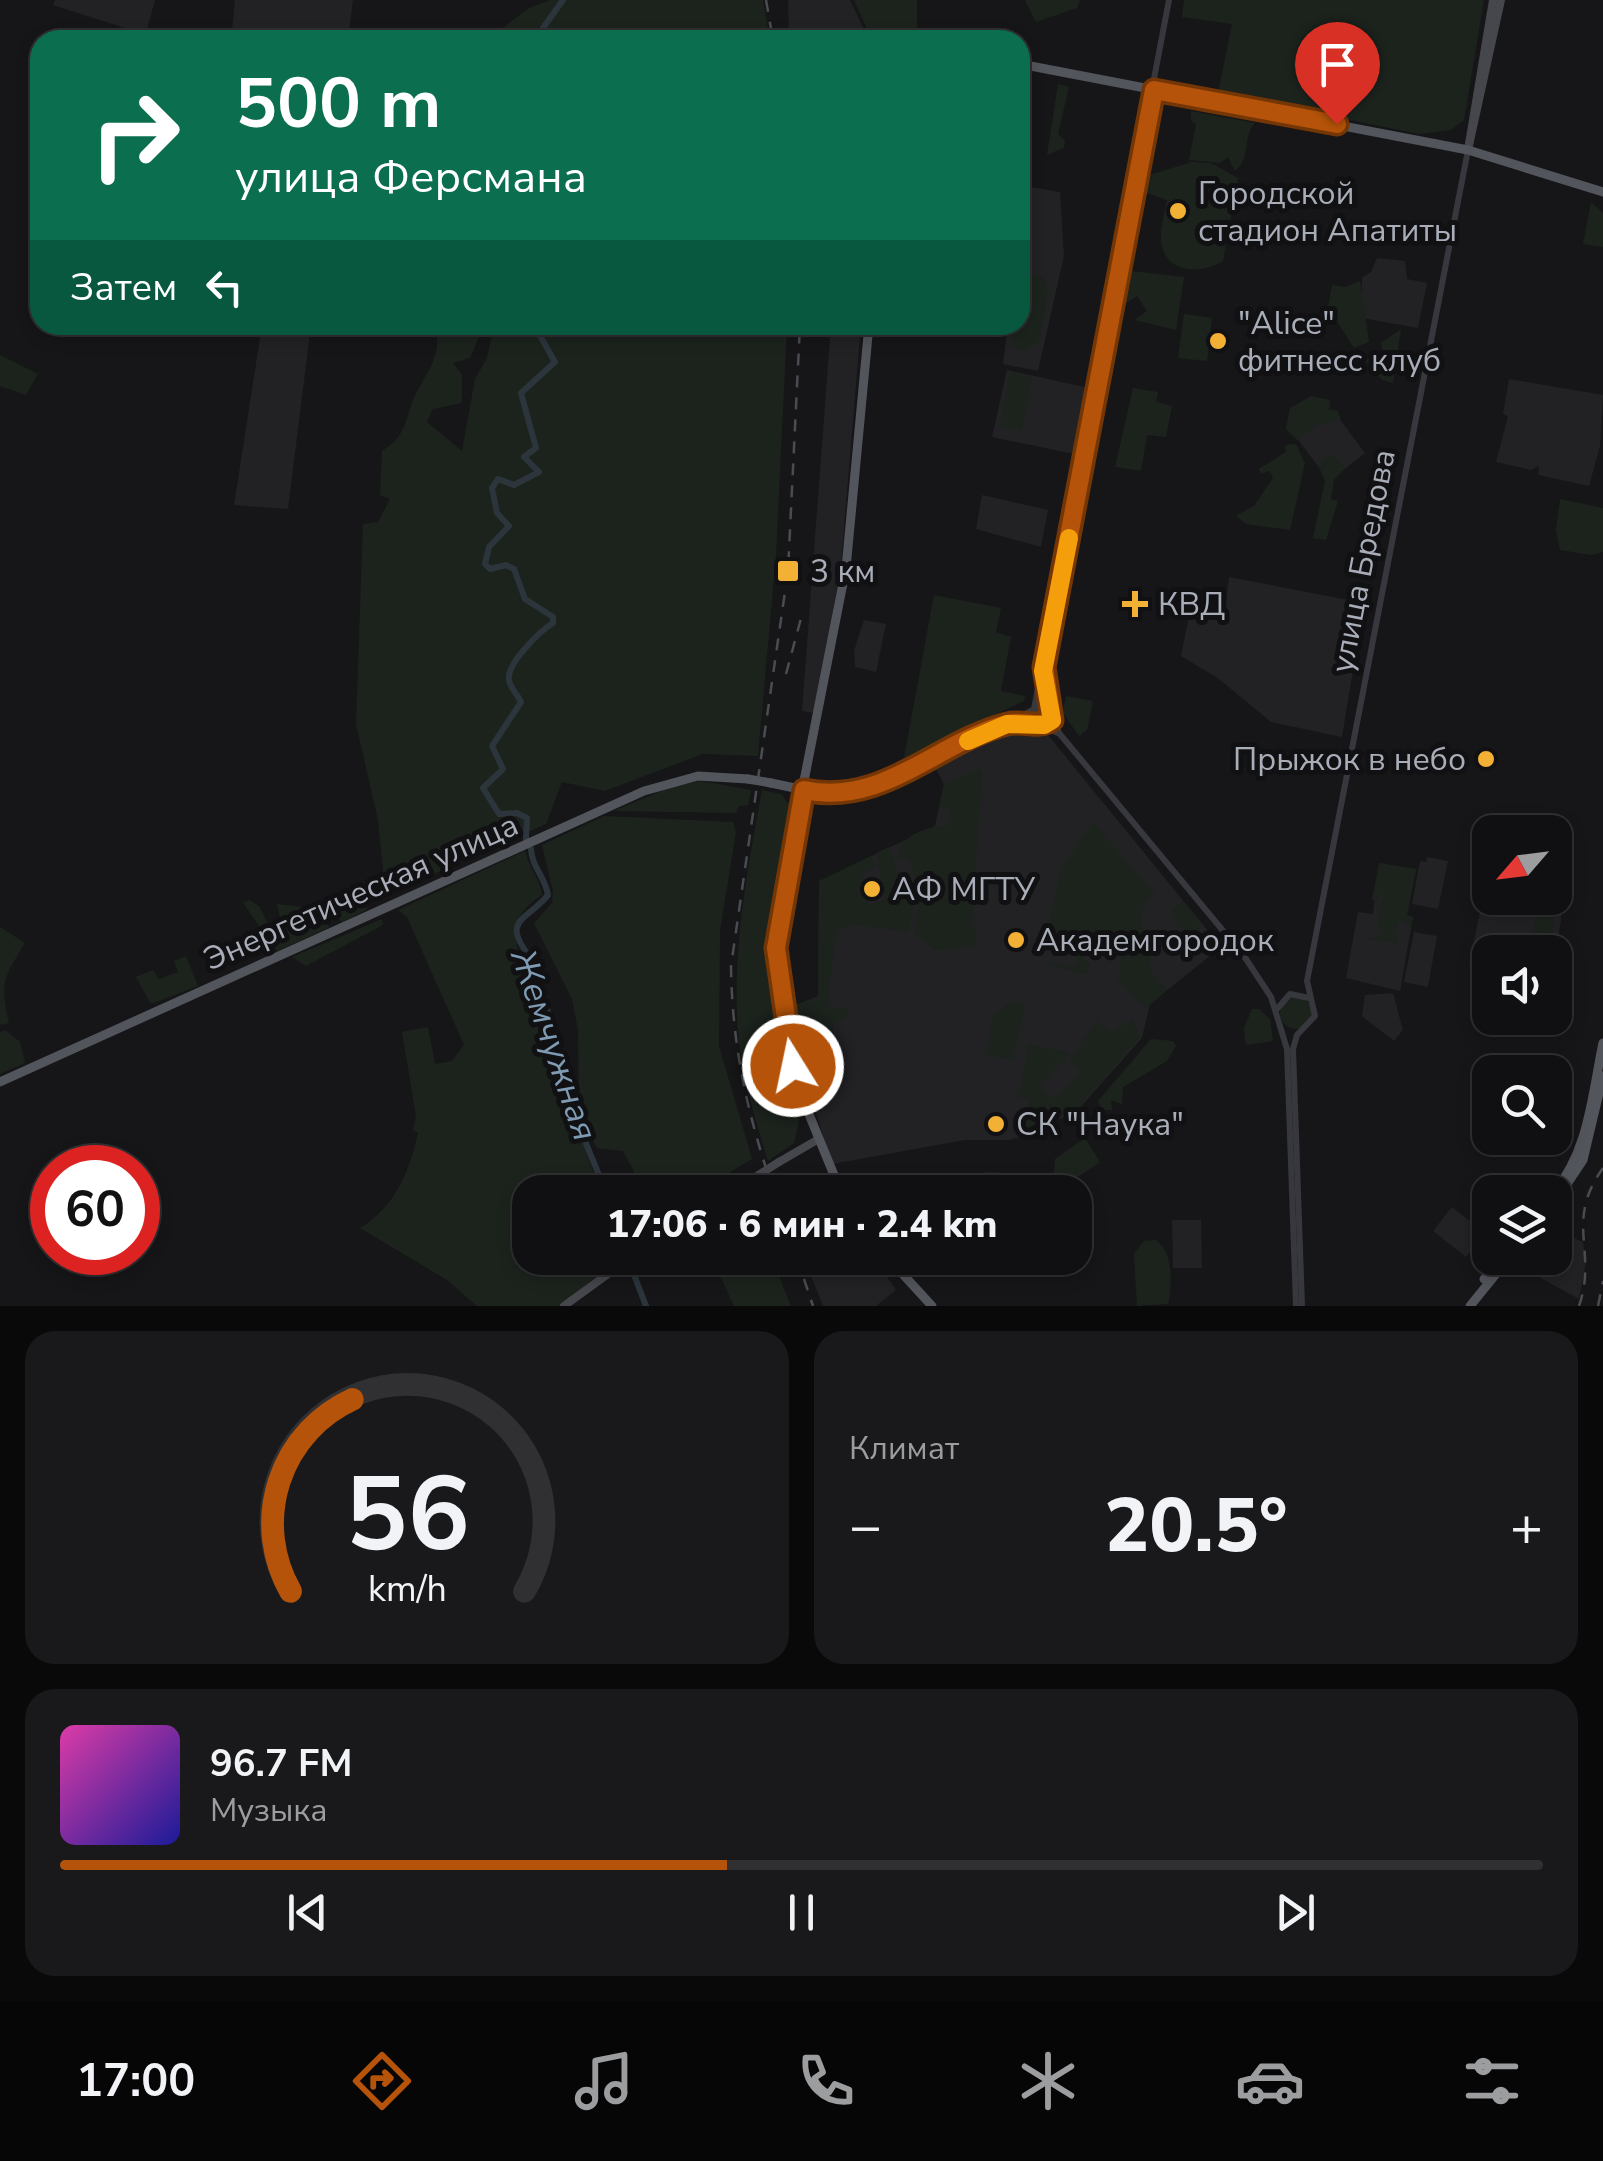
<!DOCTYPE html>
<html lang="ru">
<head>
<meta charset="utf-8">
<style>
	body { margin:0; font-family:"Nunito Sans",sans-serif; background:#19191b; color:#f1f3f6; height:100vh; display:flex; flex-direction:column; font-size:38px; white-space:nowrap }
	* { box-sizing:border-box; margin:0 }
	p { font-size:32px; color:#9c9d9f }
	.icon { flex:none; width:55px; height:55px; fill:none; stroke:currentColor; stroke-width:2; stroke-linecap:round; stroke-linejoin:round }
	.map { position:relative; height:1306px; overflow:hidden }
	.drawer { display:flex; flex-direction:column; gap:25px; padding:25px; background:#09090a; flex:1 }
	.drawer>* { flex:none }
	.hud { position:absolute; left:30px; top:30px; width:1000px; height:305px; border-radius:30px; box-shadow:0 5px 15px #0003,0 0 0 2px #303032; background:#0b6e4f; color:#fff; overflow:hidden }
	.needle { width:65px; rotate:242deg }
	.controls { position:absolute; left:1472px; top:815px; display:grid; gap:20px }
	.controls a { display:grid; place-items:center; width:100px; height:100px; border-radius:20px; background:#101012; box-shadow:0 5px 15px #0003,0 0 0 2px #303032; font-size:50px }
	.speed { position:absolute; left:30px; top:1145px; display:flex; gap:20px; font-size:50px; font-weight:700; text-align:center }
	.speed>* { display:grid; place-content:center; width:130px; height:130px; border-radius:50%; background:#101012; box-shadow:0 5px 15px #0003,0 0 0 2px #303032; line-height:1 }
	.speed .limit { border:15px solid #d22; background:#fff; color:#111 }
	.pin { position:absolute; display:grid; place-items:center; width:85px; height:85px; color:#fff; margin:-102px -42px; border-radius:50% 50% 50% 0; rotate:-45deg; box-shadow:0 0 10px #0007 }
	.pin .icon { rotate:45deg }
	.me { position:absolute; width:110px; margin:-55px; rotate:350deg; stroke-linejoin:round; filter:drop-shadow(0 0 8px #0008) }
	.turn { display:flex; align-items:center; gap:35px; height:210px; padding:0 40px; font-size:45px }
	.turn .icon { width:130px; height:130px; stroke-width:2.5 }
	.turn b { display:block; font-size:70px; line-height:85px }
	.then { display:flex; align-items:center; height:95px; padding:0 40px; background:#0003; gap:20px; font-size:38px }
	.big { font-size:75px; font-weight:800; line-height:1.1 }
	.drawer .card { flex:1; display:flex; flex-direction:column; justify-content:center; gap:15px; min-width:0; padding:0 35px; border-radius:30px; background:#19191b }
	.drawer .dial { align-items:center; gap:0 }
	.dial svg { height:260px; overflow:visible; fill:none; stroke:#303032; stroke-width:7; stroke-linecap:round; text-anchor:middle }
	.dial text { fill:#f1f3f6; stroke:none }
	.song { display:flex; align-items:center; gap:30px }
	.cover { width:120px; height:120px; border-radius:15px; background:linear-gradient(135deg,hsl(320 70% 55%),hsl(240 70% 35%)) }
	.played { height:10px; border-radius:5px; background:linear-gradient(90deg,#b45309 45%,#303032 45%) }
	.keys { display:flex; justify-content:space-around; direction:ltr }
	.heat { display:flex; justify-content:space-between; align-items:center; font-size:55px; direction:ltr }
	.drawer .tiles { flex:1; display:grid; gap:25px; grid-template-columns:1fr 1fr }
	.card:last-child { grid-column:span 2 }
	.trip { position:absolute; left:512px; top:1175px; width:580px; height:100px; border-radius:30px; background:#101012; box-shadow:0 5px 15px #0003,0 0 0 2px #303032; font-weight:800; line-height:100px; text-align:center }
	.tabs { display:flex; height:160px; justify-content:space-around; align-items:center; background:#060607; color:#9c9d9f }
	.tabs .icon { width:70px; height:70px }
	.tabs .current { color:#b45309 }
	.tabs b { font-size:45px; color:#f1f3f6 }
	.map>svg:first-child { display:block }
</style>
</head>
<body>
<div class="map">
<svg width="1603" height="1306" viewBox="0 0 1603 1306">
	<rect width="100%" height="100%" fill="#161618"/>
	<g fill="#222225">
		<polygon points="55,0 155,0 144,40 122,40 125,28 53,5"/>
		<polygon points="235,0 353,0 348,40 231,40"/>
		<polygon points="788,0 850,0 869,40 789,40"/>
		<polygon points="1020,185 1060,192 1064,256 1038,371 1003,364 1008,325 1020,325"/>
		<polygon points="1377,258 1405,261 1407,279 1427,283 1418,328 1362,318 1362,278 1371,272"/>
		<polygon points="262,325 311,325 288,509 234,505"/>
		<polygon points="831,325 861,325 841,564 815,713 802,711"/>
		<polygon points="1007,370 1089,388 1074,454 992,437"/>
		<polygon points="1509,379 1603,395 1600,446 1589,486 1538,475 1539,466 1531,470 1496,462 1508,416 1503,414"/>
		<polygon points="1332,409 1365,453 1329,481 1297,438"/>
		<polygon points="982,495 1048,510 1041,547 976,529"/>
		<polygon points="1229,577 1364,603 1342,737 1271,722 1219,679 1181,656 1193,596 1226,602"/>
		<polygon points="864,620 886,624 876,672 855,667 854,651"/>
		<polygon points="1010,729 1048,735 1221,947 1150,1004 1142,1038 1076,1112 1011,1140 965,1140 832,1164 802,1069 791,1007 818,996 819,881 935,826 944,784 935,767"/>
		<polygon points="1427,857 1448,861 1438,909 1412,904 1420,861 1426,862"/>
		<polygon points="1379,863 1416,869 1407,915 1413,917 1400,991 1346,978 1358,912 1373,914"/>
		<polygon points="1488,875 1490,898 1564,901 1555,957 1555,952 1490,952 1490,968 1469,964"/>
		<polygon points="1414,932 1437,936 1428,987 1404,982"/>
		<polygon points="1393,993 1403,1030 1394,1041 1362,1016 1365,995"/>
		<polygon points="1452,1207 1485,1233 1466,1257 1433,1231"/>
		<polygon points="1172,1220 1201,1220 1202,1268 1173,1268"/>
		<polygon points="1565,1234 1583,1242 1586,1262 1579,1299 1535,1275 1548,1258 1555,1258 1555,1248"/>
		<polygon points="804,1258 874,1258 896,1290 876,1306 823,1306"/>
	</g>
	<g fill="#1c231d">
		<polygon points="550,0 763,0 770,40 507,40 501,29 529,8"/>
		<polygon points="854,0 917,0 917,40 872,40"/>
		<polygon points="1025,0 1080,0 1077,8 1036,22"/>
		<polygon points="1184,0 1484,0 1464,120 1451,130 1419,134 1218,93 1232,24 1182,17"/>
		<polygon points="1058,84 1069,87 1058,134 1065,141 1064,148 1047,155"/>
		<path d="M 1191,111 L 1255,123 C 1242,136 1252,157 1235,171 L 1228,157 L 1220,163 L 1189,160 L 1196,124 L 1191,120 Z"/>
		<path d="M 1192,162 L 1211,163 L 1238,178 L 1223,261 C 1200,275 1164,274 1161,240 C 1160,228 1165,212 1167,200 L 1147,193 L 1149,175 Z"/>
		<polygon points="1591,202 1603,213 1603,247 1583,244"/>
		<polygon points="1130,271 1184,277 1176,330 1135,320 1147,311 1137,296 1125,304"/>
		<polygon points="1032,274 1042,276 1049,288 1039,341 1025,352 1014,347 1013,325 1020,325 1021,284"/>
		<polygon points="1360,281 1369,342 1354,348 1328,307 1332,285 1345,287"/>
		<polygon points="1184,314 1212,318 1207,361 1178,358"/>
		<path d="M 435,325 L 484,325 L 470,358 L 453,363 L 462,375 L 462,403 L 433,409 L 427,422 L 462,451 L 475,379 L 487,358 L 494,325 L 787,325 L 776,555 L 758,756 L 703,754 L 605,791 L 562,782 L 546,824 L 380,898 L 383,868 L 378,820 L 356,724 L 363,524 L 378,522 L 390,499 L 380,495 L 382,451 C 403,437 404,428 411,406 C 422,374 444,362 435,325 Z"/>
		<polygon points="1401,329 1393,383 1382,380 1366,361 1372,353 1383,354 1381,343"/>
		<polygon points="0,355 38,374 26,395 0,386"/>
		<polygon points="1010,373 1032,377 1022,431 1000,426"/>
		<polygon points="1133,388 1158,392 1156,402 1172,406 1166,437 1147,435 1141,471 1115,467"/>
		<polygon points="1311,396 1330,400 1329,410 1338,411 1341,419 1317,425 1297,440 1286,429 1290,408"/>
		<polygon points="1296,444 1305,463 1290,530 1246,524 1236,516 1254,506 1273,478 1269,471 1261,474 1259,469 1286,452 1285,445"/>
		<polygon points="1332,454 1345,468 1334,480 1331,499 1338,501 1326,540 1313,538 1325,481 1318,465"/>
		<polygon points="1560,499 1603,508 1603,552 1591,555 1560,550 1556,530"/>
		<polygon points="934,595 1001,608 996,632 1011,637 1001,691 1025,696 1024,701 904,758"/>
		<polygon points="1066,696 1093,701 1087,730 1079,736 1063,713"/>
		<path d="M 982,769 L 972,926 L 977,932 L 974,946 L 935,950 L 914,933 L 920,893 L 908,858 L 898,860 C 896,836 928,826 948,826 L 950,809 L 939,808 L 944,784 Z"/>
		<polygon points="701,781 751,790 748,805 739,806 736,813 613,811 671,787"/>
		<path d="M 762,790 L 781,794 L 792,808 L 770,928 L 770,963 L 789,1087 L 800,1117 L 794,1143 L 768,1161 C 760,1134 751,1107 745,1080 C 725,986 745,882 762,790 Z"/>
		<polygon points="604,816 733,822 736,832 720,931 719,1046 752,1159 697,1192 645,1192 623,1151 597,1148 579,1113 578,1030 572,999 534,923 552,903 553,892 542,845"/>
		<polygon points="1093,822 1155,894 1143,905 1142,937 1152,949 1149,968 1167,990 1146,1008 1119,983 1122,941 1093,937 1087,942 1083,960 1090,962 1088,975 1049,965 1050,962 1077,967 1078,958 1047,934 1060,872"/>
		<polygon points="889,847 903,887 901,898 917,892 909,932 857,925 836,930 828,1004 834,1009 849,1007 847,1017 833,1024 831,1067 848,1072 844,1079 809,1093 791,1007 818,996 819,881 871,856 875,866 860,876 868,906 885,899 877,853"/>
		<path d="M 525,851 C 529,868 540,879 542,895 C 516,913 511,925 519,955 L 525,958 L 523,972 L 536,993 L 565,1097 L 601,1192 L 530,1192 L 530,1258 L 618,1258 L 562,1306 L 477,1306 L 447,1280 L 360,1228 C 395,1207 410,1171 418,1132 L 413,1131 L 416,1116 L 402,1032 L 428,1027 L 435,1064 L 452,1061 L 464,1045 L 407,917 L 398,910 Z"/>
		<polygon points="1379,863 1397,866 1395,872 1399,867 1416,869 1407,915 1413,917 1411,927 1400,919 1394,933 1399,944 1367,939 1384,934 1377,924 1386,878 1379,902 1372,900"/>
		<polygon points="373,878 376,884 366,910 342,922 332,915 334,908 343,905 339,899 329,902 327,911 319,902"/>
		<polygon points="249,900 259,906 270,928 281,923 277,904 310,908 330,927 277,951 243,903"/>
		<polygon points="1183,901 1197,919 1202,936 1193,945 1171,911"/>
		<polygon points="1538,903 1557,906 1551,939 1533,936"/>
		<polygon points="382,919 383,925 306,966 292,957"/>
		<path d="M 0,927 L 25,943 C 3,979 0,982 9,1023 L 0,1025 Z"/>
		<polygon points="186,956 198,986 151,1004 136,977 153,970 159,979 178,972 174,961"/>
		<circle cx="1296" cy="1013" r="16"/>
		<polygon points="1012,1001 1025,1005 1013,1060 987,1055 993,1015"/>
		<polygon points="1252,1009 1259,1009 1270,1019 1273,1041 1246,1045 1244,1028"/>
		<polygon points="1132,1019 1140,1037 1075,1111 1017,1139 1016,1121 1026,1122 1029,1100 1019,1098 1028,1045 1071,1053 1040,1085 1054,1099 1081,1072 1070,1060 1096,1020 1111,1034"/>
		<polygon points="5,1030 20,1042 25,1063 0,1074 0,1032"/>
		<polygon points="1151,1039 1173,1041 1176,1046 1167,1061 1123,1087 1122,1104 1111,1100 1112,1110 1103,1110 1098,1101"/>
		<polygon points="1085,1138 1100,1162 1055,1192 1046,1177 1054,1172 1055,1159"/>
		<polygon points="987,1172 1007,1173 1014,1192 901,1190 951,1176 953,1181"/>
		<path d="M 1155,1240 C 1174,1251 1172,1284 1168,1304 L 1137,1306 L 1134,1254 L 1144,1241 Z"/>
		<polygon points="712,1258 772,1258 791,1306 734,1306"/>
	</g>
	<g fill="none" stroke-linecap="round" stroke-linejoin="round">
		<g stroke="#2c353c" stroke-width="6">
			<polyline points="550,40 543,28 563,0"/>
			<path d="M 526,839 L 527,818 L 517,813 L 499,814 L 483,788 L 503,769 L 492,746 L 521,702 C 518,695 510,688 509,680 C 506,664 540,631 553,623 L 553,617 L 525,599 L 514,569 L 506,565 L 490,569 L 485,564 L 489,547 L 509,526 L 497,513 L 492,488 L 498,479 L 514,485 L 539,472 L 524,457 L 536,448 L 521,393 L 555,362 L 534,325"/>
			<path d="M 531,849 C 532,868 545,876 548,895 C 527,921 500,919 530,957 L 527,970 L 544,998 L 582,1134 L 606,1192"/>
			<polyline points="628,1259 646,1306"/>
		</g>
		<g stroke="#37383d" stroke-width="6">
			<polyline points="1044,683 1059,733 1244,956 1271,997 1287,1049 1296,1306"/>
			<polyline points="1034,709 1169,0"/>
			<polyline points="1013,723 1038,724 1058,733"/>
			<path d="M 804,790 C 870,803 976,742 1034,709 L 1050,710"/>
			<polyline points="1277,1009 1290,994 1309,998"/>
			<polyline points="1302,1306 1293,1049 1297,1035 1315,1016 1307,981 1468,150"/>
		</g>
		<g stroke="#45474d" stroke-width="8">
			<polyline points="1468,150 1501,0"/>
			<polyline points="1468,150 1493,0"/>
			<polyline points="779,1162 817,1140"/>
			<polyline points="732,1192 749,1181"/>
			<polyline points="564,1306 630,1258"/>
		</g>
		<g stroke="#53555c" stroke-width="9">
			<polyline points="1020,64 1468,150 1603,192"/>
			<polyline points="771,783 804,790"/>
			<polyline points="0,1082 644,791 698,776 748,779"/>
			<polyline points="841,1192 799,1090 775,947 787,867 846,568 869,325"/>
			<path d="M 1554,1192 C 1589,1150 1592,1095 1603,1043"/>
			<polyline points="1555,1202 1583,1160 1603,1076"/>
			<polyline points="888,1258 932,1306"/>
			<polyline points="1484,1279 1501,1258"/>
			<polyline points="1470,1306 1509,1258"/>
		</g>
		<g stroke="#4a4c52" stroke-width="2.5" stroke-dasharray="12 10" stroke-linecap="butt">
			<polyline points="766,0 773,40"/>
			<polyline points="786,674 803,611"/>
			<path d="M 774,1192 C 748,1117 732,1047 731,966 L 788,571 L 800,325"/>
			<polyline points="797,1258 813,1306"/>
			<path d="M 1579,1306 C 1598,1251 1564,1222 1603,1168"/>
			<polyline points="1598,1306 1603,1281"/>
		</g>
		<polyline stroke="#45474d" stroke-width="8" points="749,1181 779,1162"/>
		<polyline stroke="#53555c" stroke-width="9" points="748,779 771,783"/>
	</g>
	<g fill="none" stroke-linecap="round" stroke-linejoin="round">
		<defs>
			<path id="route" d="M 793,1066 L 776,948 L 804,790 C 883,807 937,742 1007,724 C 1022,720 1039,729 1052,720 L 1044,667 L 1154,90 L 1337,124"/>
		</defs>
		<use href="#route" stroke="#753606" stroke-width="25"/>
		<use href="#route" stroke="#b45309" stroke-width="18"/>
		<polyline stroke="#f59e0b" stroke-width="18" points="968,741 1007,724 1044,725 1052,720 1043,671 1069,538"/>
	</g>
	<g fill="#f2b134" stroke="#111113" stroke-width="4">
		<circle cx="1178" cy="211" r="10"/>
		<circle cx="1218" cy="341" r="10"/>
		<rect x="776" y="559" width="24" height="24" rx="5"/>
		<path d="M1130 589h10v10h10v10h-10v10h-10v-10h-10v-10h10z"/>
		<circle cx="1486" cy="759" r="10"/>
		<circle cx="872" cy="889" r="10"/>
		<circle cx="1016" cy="940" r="10"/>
		<circle cx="996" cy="1124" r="10"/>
	</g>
	<g text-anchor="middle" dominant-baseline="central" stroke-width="10" stroke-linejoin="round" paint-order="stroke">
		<g font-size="32" fill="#a8adb8" stroke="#111113" text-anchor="start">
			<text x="1198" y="193">Городской<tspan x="1198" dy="37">стадион Апатиты</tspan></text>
			<text x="1238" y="323">"Alice"<tspan x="1238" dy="37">фитнесс клуб</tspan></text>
			<text x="810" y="571">3 км</text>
			<text x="1158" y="604">КВД</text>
			<text x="1466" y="759" text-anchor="end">Прыжок в небо</text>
			<text x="892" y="889">АФ МГТУ</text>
			<text x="1036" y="940">Академгородок</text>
			<text x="1016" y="1124">СК "Наука"</text>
		</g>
		<g font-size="32" fill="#a8adb8" stroke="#111113">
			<text transform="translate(1363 561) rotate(-79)">улица Бредова</text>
			<text transform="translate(361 892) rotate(-24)">Энергетическая улица</text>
		</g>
		<g font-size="35" font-style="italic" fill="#7f9bb3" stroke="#111113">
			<text transform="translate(554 1045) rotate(71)">Жемчужная</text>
		</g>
	</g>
</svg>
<div class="controls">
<a><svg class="needle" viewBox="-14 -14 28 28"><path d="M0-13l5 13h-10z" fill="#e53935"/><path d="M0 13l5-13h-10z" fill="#9c9d9f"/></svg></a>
<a><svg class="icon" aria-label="sound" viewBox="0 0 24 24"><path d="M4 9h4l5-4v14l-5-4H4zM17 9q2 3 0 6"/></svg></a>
<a><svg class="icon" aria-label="search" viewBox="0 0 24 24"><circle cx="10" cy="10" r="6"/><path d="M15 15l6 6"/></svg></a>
<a><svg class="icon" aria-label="layers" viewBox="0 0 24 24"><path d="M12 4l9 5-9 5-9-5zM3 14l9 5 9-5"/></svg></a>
</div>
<div class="speed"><div class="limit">60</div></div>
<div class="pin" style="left:1337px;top:124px;background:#d93025"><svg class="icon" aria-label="arrive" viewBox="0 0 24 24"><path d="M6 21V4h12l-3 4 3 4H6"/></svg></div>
<svg class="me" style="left:793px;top:1066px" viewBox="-20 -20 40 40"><circle r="17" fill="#b45309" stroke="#fff" stroke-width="3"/><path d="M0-11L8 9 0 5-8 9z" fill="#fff"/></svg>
<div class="trip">17:06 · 6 мин · 2.4 km</div>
<div class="hud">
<div class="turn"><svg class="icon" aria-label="right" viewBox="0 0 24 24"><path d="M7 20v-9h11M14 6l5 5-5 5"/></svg><div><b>500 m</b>улица Ферсмана</div></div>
<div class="then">Затем<svg class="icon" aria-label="left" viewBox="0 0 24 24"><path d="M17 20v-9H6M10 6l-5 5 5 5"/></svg></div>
</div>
</div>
<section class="drawer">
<div class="tiles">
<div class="card dial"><svg viewBox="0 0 100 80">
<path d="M14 69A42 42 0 1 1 86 69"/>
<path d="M14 69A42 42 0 0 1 33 10" stroke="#b45309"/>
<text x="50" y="56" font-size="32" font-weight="700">56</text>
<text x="50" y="72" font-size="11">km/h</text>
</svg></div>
<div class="card"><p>Климат</p>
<div class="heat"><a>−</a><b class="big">20.5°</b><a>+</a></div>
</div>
<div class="card">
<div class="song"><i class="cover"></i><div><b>96.7 FM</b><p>Музыка</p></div></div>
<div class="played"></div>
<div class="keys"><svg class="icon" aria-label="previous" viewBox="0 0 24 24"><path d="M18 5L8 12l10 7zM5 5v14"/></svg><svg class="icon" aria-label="pause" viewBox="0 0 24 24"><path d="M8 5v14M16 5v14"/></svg><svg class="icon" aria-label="next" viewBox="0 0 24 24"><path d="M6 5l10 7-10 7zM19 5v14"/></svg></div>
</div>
</div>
</section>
<nav class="tabs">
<b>17:00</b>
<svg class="icon current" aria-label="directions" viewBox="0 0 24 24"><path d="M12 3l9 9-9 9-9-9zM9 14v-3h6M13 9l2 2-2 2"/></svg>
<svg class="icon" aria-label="music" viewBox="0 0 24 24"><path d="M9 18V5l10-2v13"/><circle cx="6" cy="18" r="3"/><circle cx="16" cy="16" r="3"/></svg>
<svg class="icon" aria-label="phone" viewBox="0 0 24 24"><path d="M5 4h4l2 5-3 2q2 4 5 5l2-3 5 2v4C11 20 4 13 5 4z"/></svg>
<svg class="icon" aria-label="climate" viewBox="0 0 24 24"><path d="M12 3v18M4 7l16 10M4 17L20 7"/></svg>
<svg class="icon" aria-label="car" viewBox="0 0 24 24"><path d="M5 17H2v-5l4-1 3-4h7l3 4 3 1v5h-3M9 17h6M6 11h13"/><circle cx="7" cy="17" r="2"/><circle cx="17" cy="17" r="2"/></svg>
<svg class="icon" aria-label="filters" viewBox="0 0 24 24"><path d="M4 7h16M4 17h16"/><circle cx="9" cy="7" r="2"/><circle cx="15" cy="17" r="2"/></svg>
</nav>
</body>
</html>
